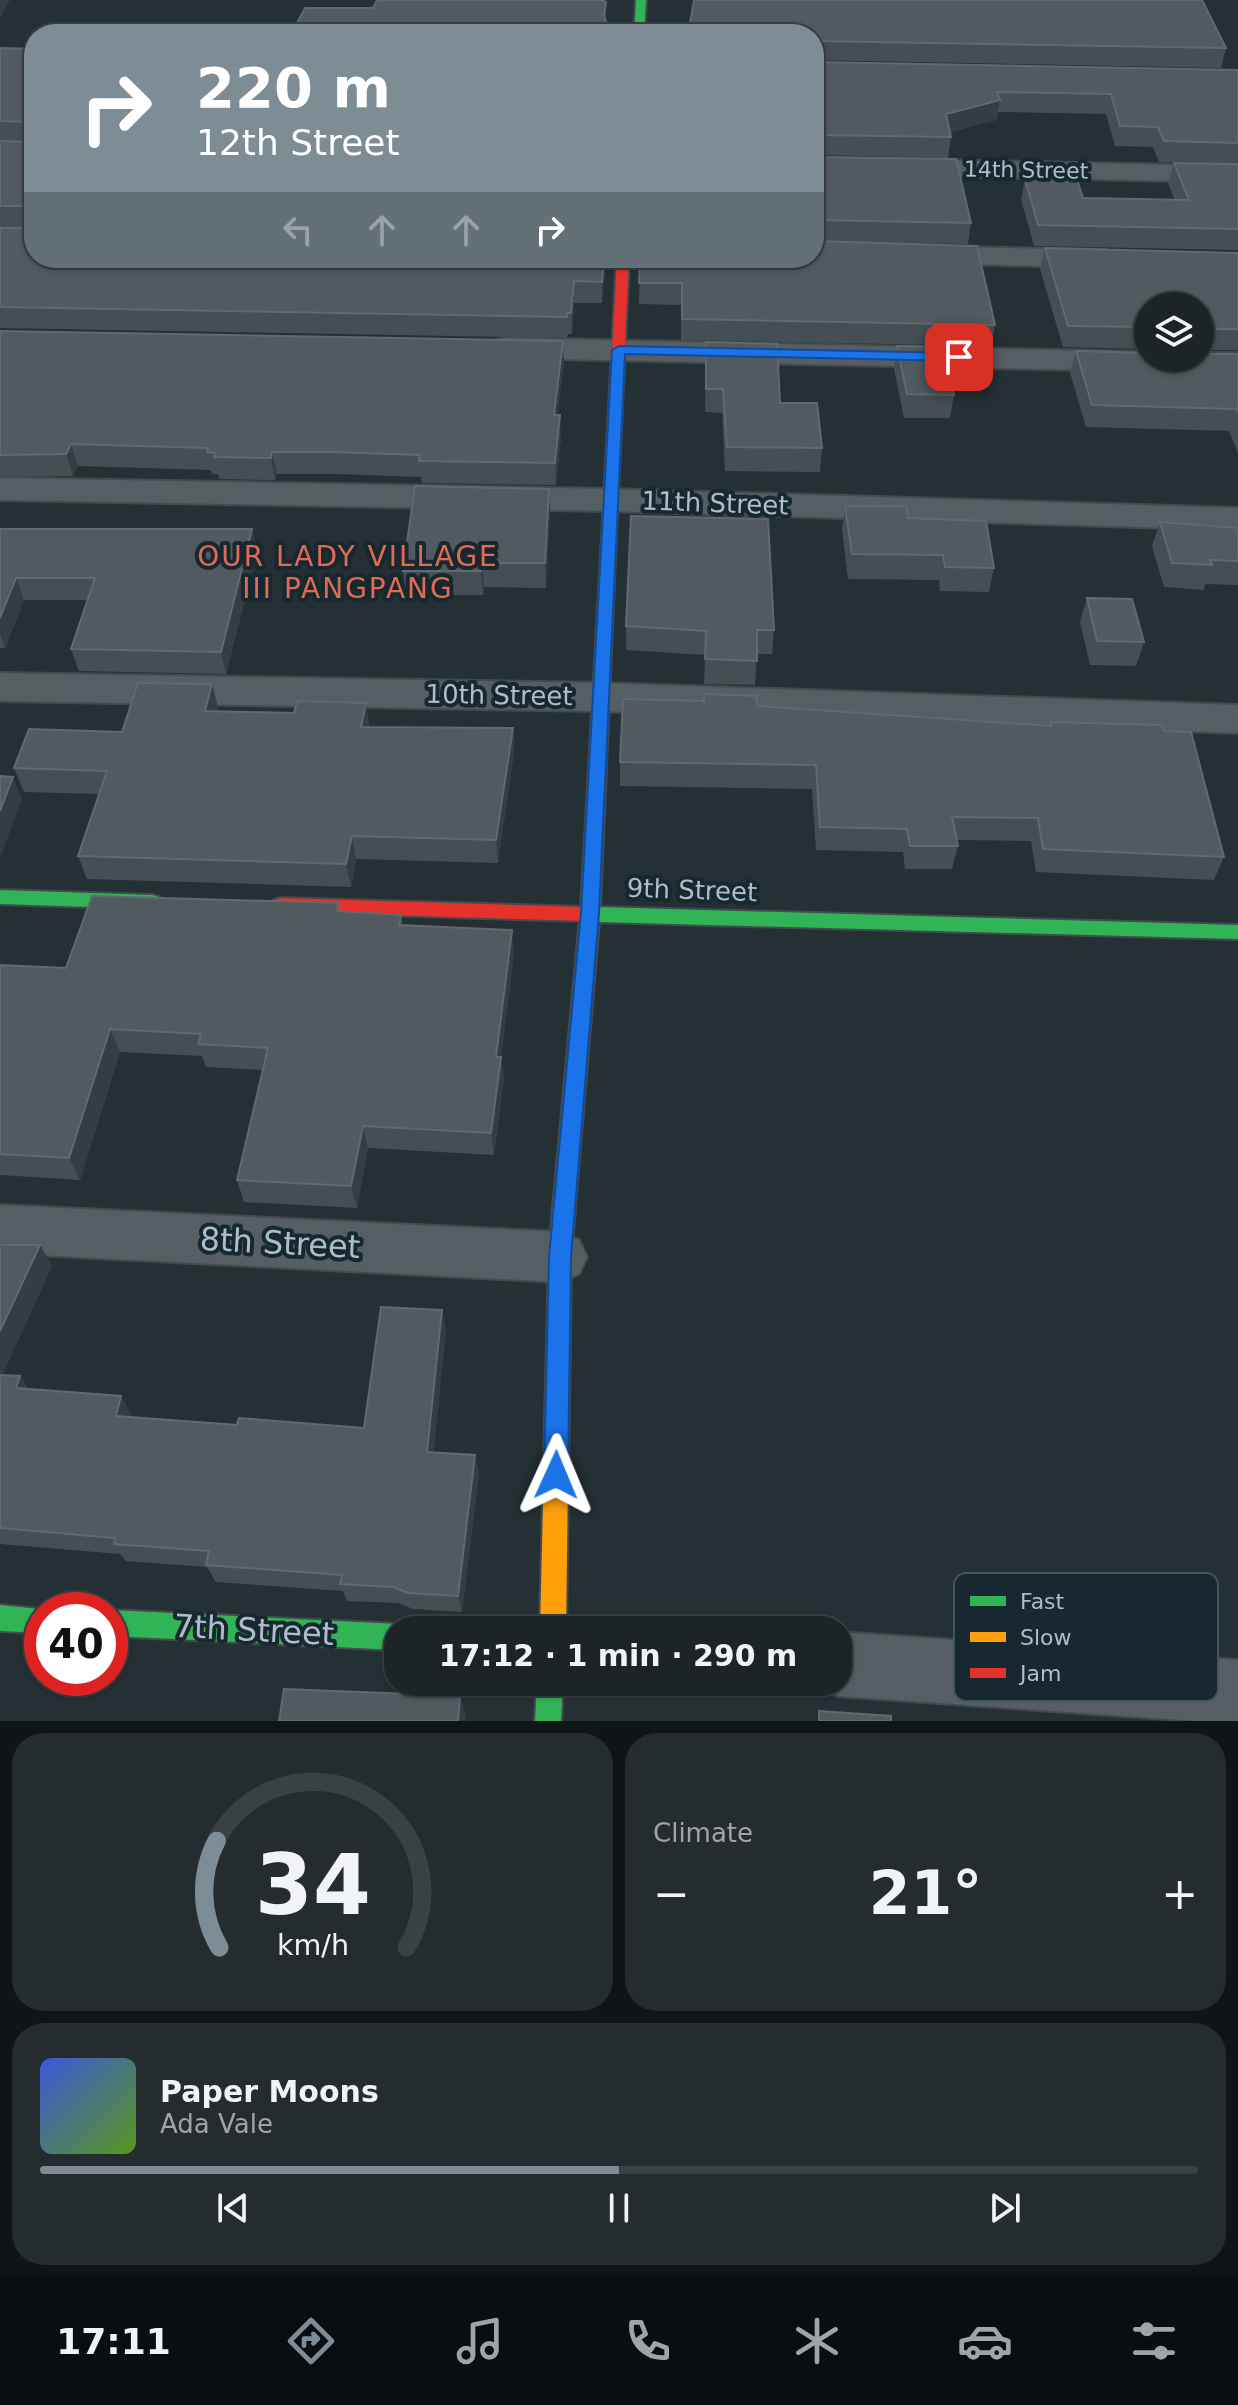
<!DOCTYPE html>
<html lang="en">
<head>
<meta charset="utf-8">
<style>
	body { margin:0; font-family:"DejaVu Sans",sans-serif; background:#252c30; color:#f1f3f6; height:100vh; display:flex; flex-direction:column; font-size:30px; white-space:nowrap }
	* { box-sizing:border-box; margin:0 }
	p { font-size:26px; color:#a0a4a8 }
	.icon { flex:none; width:44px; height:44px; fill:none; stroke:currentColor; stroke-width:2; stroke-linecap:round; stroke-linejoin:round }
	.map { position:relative; height:1721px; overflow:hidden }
	.side { display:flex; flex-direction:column; gap:12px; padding:12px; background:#0f1416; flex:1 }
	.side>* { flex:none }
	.banner { position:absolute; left:24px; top:24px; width:800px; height:244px; border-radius:32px; box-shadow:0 2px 6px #0004,0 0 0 2px #3a4145; background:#7d8c95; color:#fff; overflow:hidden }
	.fabs { position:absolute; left:1134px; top:292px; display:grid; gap:16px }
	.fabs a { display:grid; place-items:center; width:80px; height:80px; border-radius:50%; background:#1c2428; box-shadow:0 2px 6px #0004,0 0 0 2px #3a4145; font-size:40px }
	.speed { position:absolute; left:24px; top:1592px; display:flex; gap:16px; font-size:40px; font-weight:700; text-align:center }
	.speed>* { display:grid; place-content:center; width:104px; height:104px; border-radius:50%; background:#1c2428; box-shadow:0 2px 6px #0004,0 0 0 2px #3a4145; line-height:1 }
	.speed .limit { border:12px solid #d22; background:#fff; color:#111 }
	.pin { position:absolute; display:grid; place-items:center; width:68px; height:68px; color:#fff; margin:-34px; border-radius:16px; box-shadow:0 4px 12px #0006 }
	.me { position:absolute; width:88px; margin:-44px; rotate:1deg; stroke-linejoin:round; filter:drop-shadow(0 0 6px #0008) }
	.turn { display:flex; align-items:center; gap:28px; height:168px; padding:0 40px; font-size:36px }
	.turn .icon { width:104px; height:104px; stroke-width:2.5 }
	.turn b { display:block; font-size:56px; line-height:68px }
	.lanes { display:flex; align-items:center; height:76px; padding:0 40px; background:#0003; justify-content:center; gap:40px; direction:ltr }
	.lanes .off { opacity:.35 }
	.big { font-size:60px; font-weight:700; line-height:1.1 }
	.side .widget { flex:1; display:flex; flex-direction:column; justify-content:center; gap:12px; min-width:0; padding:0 28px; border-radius:32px; background:#252c30 }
	.side .dial { align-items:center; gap:0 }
	.dial svg { height:208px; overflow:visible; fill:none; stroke:#3a4145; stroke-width:7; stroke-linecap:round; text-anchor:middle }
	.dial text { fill:#f1f3f6; stroke:none }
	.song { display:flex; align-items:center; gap:24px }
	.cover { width:96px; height:96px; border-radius:12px; background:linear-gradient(135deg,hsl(230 70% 55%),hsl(90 70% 35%)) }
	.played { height:8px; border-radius:4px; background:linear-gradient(90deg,#7d8c95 50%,#3a4145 50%) }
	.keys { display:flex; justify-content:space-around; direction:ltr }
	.heat { display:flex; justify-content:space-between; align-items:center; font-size:44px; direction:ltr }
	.side .tiles { flex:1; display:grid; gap:12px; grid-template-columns:1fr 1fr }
	.widget:last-child { grid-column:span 2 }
	.trip { position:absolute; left:384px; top:1616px; width:468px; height:80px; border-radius:32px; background:#1c2428; box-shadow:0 2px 6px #0004,0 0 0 2px #3a4145; font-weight:700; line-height:80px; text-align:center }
	.menu { display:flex; height:128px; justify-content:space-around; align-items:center; background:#0b0e10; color:#a0a4a8 }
	.menu .icon { width:56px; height:56px }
	.menu .on { color:#7d8c95 }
	.menu b { font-size:36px; color:#f1f3f6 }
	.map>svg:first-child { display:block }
</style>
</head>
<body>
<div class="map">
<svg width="1238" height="1721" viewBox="0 0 1238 1721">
	<rect width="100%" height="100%" fill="#253035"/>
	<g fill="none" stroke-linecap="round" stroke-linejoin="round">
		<defs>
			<g id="street">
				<polygon points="814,158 1238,166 1238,182 814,174"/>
				<polygon points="814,244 1104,250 1114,253 1119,259 1114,265 1104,268 804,259 814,258"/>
				<polygon points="505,338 1148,352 1148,358 1200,358 1200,353 1238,353 1238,373 505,358 494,355 489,348 494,341"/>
				<polygon points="0,478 610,489 1238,508 1238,530 610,511 0,500"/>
				<polygon points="0,673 601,683 1238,705 1238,733 601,711 0,701"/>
				<polygon points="0,1205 560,1232 579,1240 587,1257 579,1274 560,1282 0,1253"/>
				<polygon points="838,1632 1238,1660 1238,1721 1197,1721 838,1696 816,1686 814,1682 838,1682"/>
			</g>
			<g id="fast">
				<polygon points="636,0 646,0 644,34 634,34"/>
				<polygon points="609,532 616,537 600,907 1238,925 1238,939 599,922 575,1207 572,1214 564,1217 556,1214 553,1207 580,919 577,914 581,908 602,537"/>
				<polygon points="0,890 152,895 159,897 161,902 159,907 152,909 0,904"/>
				<polygon points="0,1605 49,1610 42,1610 42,1633 0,1631"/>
				<polygon points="110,1610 398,1624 408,1630 398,1630 398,1650 110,1636"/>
				<polygon points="537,1682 563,1682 561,1721 535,1721"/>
			</g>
			<polygon id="slow" points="564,1197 572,1200 575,1207 571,1257 566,1630 540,1630 549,1257 553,1207 556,1200"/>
			<g id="jam">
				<polygon points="617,258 629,258 616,537 609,542 602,537"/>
				<polygon points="281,898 586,907 593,909 595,914 593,919 586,921 281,912 274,910 272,905 274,900"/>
			</g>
		</defs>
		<use href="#street" stroke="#434b4f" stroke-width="4"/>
		<use href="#fast" stroke="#434b4f" stroke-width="4"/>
		<use href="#slow" stroke="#434b4f" stroke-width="4"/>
		<use href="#jam" stroke="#434b4f" stroke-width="4"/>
		<use href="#street" fill="#555e63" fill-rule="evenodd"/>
		<use href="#fast" fill="#30b455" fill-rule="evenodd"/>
		<use href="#slow" fill="#ff9f0a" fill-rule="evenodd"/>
		<use href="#jam" fill="#e5322d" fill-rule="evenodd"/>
	</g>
	<g fill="#454e53">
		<polygon points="694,0 1226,48 1221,68 814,60 814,34 689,34"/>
		<polygon points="606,2 606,23 609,34 291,34 373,8"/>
		<polygon points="0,48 34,49 34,258 606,258 602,303 574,303 572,334 568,334 567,338 0,328 0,228 30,228 30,227 0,227"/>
		<polygon points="814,61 816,62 1238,70 1238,163 1159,162 1153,147 1115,146 1106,114 998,112 996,120 950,132 951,137 948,158 814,155 971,223 968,244 814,241"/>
		<polygon points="1174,163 1238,164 1238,250 1034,246 1021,199 1025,179 1083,198 1175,200 1168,184"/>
		<polygon points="1045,248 1238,253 1238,350 1200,350 1200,306 1148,306 1148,349 1063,347 1040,269"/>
		<polygon points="640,258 995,325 991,346 681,340 681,305 639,304"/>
		<polygon points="0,331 564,363 557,415 561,437 556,485 422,483 421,477 337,474 277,474 275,480 219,479 218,474 212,474 211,470 78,466 73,476 0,477"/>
		<polygon points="706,342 780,403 822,448 820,472 725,471 722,413 705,412"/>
		<polygon points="897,346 954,395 950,418 904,418 894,369"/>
		<polygon points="1076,351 1238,354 1238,453 1229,431 1086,427 1070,373"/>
		<polygon points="549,489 550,513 546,588 484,587 483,595 406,595 403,571"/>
		<polygon points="845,506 908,518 994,568 989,592 940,591 939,580 848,579 842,530"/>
		<polygon points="1160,522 1238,528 1238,585 1205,584 1204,590 1164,587 1152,546"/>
		<polygon points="0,529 252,529 257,552 226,674 79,671 71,649 88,600 24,600 5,648 0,648"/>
		<polygon points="1087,598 1144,642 1136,666 1090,665 1080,622"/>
		<polygon points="626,626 774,630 772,654 757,654 755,685 704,684 705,655 626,650"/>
		<polygon points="212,684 218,708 217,711 370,727 513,728 514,752 498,863 356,859 351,887 87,879 78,856 99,794 24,792 14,768 122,732"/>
		<polygon points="757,706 1049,726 1050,722 1164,731 1224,857 1214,880 1036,872 1031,841 957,840 958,846 952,869 905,869 903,852 816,850 812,789 620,786 620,762"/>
		<polygon points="340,912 401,915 403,925 514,954 501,1057 504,1080 494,1155 368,1148 357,1208 244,1202 237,1180 263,1070 206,1067 202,1056 120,1052 80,1180 0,1175 0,965 66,968"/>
		<polygon points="0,1245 40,1245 52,1266 2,1375 20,1376 28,1389 132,1415 132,1418 237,1425 364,1428 446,1330 433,1452 479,1473 462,1612 413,1609 398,1603 347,1601 343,1591 216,1582 207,1567 126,1561 120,1554 0,1544"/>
	</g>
	<g fill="#333d42">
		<polygon points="0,0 10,0 0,18"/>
		<polygon points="1000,100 996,120 943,134 946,114"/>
		<polygon points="604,258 606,258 602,303 602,282"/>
		<polygon points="574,281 574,303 572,334 571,313"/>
		<polygon points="1207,329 1200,350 1200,345 1204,334"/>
		<polygon points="563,341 564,363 555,437 554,415"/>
		<polygon points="560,415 561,437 556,485 555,463"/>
		<polygon points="71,444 78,466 73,476 66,454"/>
		<polygon points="272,452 277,474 275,480 271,458"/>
		<polygon points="549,489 550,513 546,588 545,563"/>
		<polygon points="252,529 257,552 226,674 221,652"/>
		<polygon points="482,563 484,587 483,595 481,571"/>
		<polygon points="16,578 24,600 5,648 0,634 0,618"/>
		<polygon points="212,684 218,708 211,735 205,711"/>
		<polygon points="366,703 370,727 361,727"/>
		<polygon points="513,728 514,752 498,863 496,840"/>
		<polygon points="13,777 22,799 0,858 0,811"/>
		<polygon points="352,836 356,859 351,887 346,864"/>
		<polygon points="512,930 514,954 501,1057 504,1080 494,1155 491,1133 496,1057"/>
		<polygon points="110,1029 120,1052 80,1180 69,1158"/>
		<polygon points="363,1126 368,1148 357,1208 351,1186"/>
		<polygon points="40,1245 52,1266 0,1380 0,1331"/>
		<polygon points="442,1310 446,1330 432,1470 427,1452"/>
		<polygon points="20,1376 33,1396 16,1388"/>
		<polygon points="121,1396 132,1415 127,1435 116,1416"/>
		<polygon points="475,1455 479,1473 462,1612 458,1596"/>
		<polygon points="460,1696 466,1716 465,1721 458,1721"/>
	</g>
	<g fill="#505a5f" stroke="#5f6a70" stroke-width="2">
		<polygon points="377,0 602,0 606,2 604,15 609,33 521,34 521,32 448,30 448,34 291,34 305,8 373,8"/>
		<polygon points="694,0 1202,0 1226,48 816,41 814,42 814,34 799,34 798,26 729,24 729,30 689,29"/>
		<polygon points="0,48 34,49 34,258 604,258 602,282 574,281 571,313 567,313 567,317 0,307 0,228 30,228 30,206 0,206 0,141 30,142 31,122 0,121"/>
		<polygon points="814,61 816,62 1238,70 1238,143 1164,141 1158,127 1120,126 1111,94 997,92 1000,100 946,114 951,137 816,135 814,137"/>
		<polygon points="814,155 816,157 956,159 971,223 816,220 814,230"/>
		<polygon points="1174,163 1238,164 1238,229 1038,225 1025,179 1077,180 1083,198 1189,200"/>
		<polygon points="814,241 977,246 995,325 682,319 682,283 639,283 640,258 814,258"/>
		<polygon points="1045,248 1238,253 1238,329 1207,329 1204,334 1200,334 1200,306 1148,306 1148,327 1068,326"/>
		<polygon points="0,331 563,341 554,415 560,415 555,463 419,461 420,455 334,452 272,452 271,458 214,457 215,453 207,452 208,448 71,444 66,454 0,455"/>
		<polygon points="706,342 777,344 780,403 817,403 822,448 727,447 723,389 706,389"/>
		<polygon points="897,346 943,347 954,395 907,394"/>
		<polygon points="1076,351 1148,353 1148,358 1200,358 1200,354 1238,354 1238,412 1237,409 1092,405"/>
		<polygon points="415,486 549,489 545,563 482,563 481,571 403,571"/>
		<polygon points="845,506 906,506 908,518 986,521 994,568 945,567 943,555 852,554"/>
		<polygon points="631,516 768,519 774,630 757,630 757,661 705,659 706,631 626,626"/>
		<polygon points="1160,522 1238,528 1238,561 1210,560 1212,565 1172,563"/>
		<polygon points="0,529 252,529 221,652 71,649 95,578 16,578 0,618"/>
		<polygon points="1087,598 1132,599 1144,642 1097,641"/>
		<polygon points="138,683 212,684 205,711 294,713 297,701 366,703 361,727 513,728 496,840 352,836 346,864 78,856 107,771 14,768 29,729 122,732"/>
		<polygon points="704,694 757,696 757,706 1051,726 1050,722 1162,725 1164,731 1191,732 1224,857 1043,849 1038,818 952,817 958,846 910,846 907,829 820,827 816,765 620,762 623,699 704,701"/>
		<polygon points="0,776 13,777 0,811"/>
		<polygon points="92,896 338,903 337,911 401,915 399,925 512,930 496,1057 501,1057 491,1133 363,1126 351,1186 237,1180 268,1048 198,1044 201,1034 110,1029 69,1158 0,1154 0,965 66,968"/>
		<polygon points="0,1245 40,1245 0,1331"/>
		<polygon points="381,1307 442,1310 427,1452 475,1455 458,1596 408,1593 393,1587 340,1584 342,1575 206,1565 209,1551 114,1544 115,1538 0,1528 0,1375 20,1376 16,1388 121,1396 116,1416 237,1425 239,1418 364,1428"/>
		<polygon points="284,1689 460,1696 458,1721 279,1721"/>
		<polygon points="819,1711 891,1716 891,1721 819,1721"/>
	</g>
	<polygon fill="#1a73e8" stroke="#114b97" stroke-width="2" points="619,346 959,353 966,357 959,361 625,354 599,913 571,1257 568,1475 564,1483 556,1487 547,1483 544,1475 549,1257 581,913 612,350"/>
	<g text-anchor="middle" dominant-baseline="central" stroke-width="8" stroke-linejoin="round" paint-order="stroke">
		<g font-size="22" fill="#adbec8" stroke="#182830">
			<text transform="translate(1026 170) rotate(1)">14th Street</text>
		</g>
		<g font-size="26" fill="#adbec8" stroke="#182830">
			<text transform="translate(715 503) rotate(2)">11th Street</text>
			<text transform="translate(499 695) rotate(1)">10th Street</text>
			<text transform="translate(692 890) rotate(2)">9th Street</text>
		</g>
		<g font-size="28" letter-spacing="2" fill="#de6b52" stroke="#182830">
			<text x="348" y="556">OUR LADY VILLAGE<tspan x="348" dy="32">III PANGPANG</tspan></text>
		</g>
		<g font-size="32" fill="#adbec8" stroke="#182830">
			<text transform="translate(280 1243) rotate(3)">8th Street</text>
			<text transform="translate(254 1630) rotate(3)">7th Street</text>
		</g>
	</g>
	<rect x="954" y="1573" width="264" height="128" rx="12" fill="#182830" stroke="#45555e" stroke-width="2"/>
	<rect x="970" y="1596" width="36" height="10" fill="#30b455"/>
	<rect x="970" y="1632" width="36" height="10" fill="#ff9f0a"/>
	<rect x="970" y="1668" width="36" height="10" fill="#e5322d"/>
	<g font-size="22" fill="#adbec8">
		<text x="1020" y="1609">Fast</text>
		<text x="1020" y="1645">Slow</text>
		<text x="1020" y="1681">Jam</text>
	</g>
</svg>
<div class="fabs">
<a><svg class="icon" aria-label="layers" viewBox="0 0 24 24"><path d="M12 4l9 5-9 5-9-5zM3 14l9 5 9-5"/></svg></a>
</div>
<div class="speed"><div class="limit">40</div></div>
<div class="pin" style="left:959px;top:357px;background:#d93025"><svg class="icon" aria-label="arrive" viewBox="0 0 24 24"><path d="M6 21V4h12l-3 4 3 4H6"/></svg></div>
<svg class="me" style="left:556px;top:1475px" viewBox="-20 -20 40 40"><path d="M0-17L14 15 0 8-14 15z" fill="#1a73e8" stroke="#fff" stroke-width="4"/></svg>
<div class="trip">17:12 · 1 min · 290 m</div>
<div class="banner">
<div class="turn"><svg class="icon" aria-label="right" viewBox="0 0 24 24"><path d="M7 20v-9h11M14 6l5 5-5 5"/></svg><div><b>220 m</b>12th Street</div></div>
<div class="lanes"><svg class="icon off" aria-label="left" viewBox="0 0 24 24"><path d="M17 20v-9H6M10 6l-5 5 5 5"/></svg><svg class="icon off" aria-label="ahead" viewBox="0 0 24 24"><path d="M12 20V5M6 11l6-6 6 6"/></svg><svg class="icon off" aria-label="ahead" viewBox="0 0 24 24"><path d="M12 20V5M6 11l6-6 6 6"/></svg><svg class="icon" aria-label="right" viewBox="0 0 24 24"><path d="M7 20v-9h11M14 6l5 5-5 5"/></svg></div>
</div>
</div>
<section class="side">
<div class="tiles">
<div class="widget dial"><svg viewBox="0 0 100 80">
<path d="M14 69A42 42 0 1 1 86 69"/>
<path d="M14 69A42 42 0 0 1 13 28" stroke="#7d8c95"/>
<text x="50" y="56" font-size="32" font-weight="700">34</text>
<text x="50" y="72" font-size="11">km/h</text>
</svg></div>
<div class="widget"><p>Climate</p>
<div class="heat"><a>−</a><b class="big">21°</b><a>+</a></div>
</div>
<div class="widget">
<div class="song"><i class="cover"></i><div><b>Paper Moons</b><p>Ada Vale</p></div></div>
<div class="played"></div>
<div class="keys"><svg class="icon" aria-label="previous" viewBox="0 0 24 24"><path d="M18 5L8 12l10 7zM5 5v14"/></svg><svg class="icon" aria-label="pause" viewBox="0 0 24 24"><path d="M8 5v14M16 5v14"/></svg><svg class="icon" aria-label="next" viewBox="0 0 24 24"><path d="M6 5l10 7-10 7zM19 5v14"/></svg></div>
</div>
</div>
</section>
<nav class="menu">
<b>17:11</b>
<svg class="icon on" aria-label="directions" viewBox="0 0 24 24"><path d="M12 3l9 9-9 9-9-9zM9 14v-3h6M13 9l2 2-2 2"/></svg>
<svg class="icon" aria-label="music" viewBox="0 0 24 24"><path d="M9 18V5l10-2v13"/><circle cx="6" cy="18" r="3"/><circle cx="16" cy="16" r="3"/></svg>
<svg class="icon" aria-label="phone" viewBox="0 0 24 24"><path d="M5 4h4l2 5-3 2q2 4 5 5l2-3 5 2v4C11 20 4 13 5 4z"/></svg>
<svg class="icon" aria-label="climate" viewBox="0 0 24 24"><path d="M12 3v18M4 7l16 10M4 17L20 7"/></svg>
<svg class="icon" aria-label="car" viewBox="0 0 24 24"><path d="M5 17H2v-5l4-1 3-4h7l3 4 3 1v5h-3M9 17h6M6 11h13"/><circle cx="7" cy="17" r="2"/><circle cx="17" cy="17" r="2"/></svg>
<svg class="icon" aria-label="filters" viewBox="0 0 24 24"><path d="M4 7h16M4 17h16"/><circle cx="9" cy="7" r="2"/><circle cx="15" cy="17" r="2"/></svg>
</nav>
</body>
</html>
